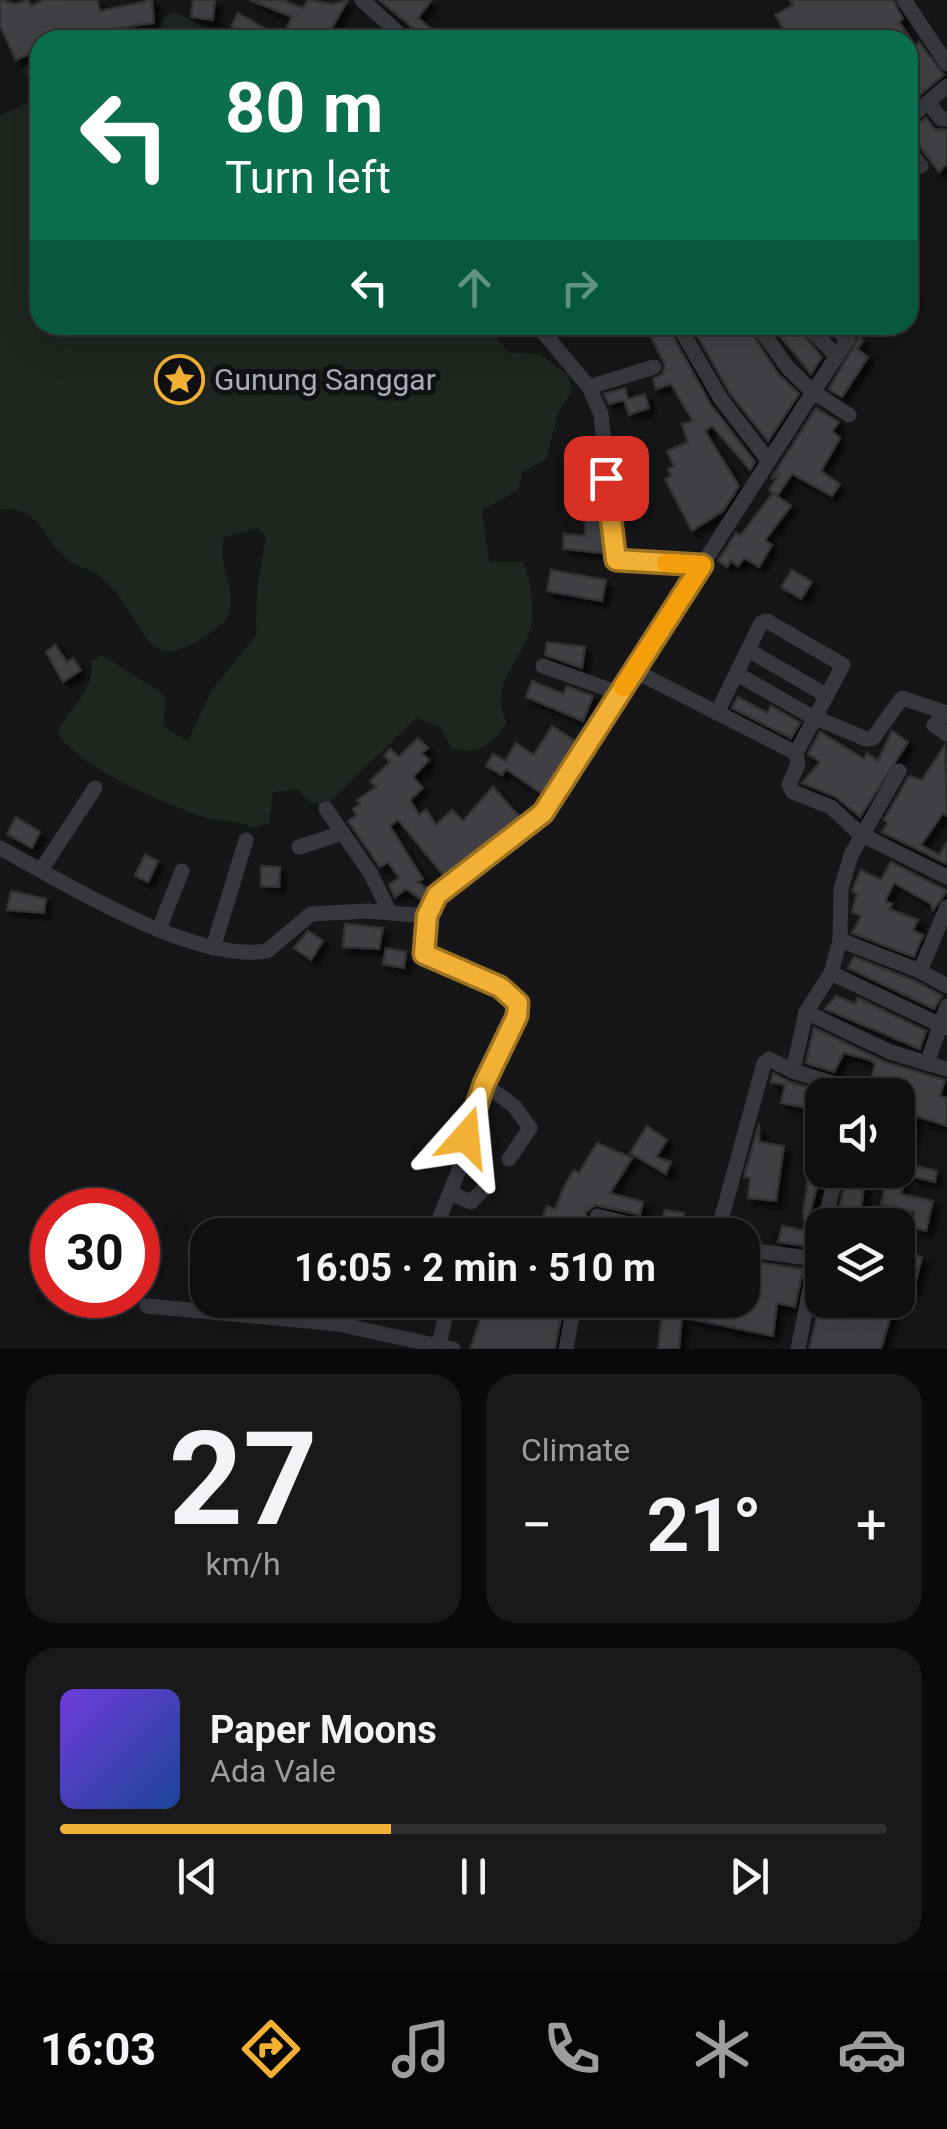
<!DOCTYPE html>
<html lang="en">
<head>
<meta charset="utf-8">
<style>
	body { margin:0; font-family:Roboto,sans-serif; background:#19191b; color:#f1f3f6; height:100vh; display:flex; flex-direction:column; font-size:38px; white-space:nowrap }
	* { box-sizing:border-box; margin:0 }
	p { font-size:32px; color:#9c9d9f }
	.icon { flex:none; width:55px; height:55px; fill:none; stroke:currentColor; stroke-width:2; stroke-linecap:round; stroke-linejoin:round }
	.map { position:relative; height:1349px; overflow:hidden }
	.panel { display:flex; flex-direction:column; gap:25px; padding:25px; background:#09090a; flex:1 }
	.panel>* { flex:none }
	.top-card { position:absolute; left:30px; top:30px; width:888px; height:305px; border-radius:30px; box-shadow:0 10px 40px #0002,0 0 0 2px #303032; background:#0b6e4f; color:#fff; overflow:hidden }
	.buttons { position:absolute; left:805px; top:1078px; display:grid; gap:20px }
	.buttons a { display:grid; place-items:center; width:110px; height:110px; border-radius:20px; background:#101012; box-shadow:0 10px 40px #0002,0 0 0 2px #303032; font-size:50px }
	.speed { position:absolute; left:30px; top:1188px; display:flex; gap:20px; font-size:50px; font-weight:700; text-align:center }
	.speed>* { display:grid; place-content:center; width:130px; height:130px; border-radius:50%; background:#101012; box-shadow:0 10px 40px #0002,0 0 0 2px #303032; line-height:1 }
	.speed .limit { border:15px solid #d22; background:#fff; color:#111 }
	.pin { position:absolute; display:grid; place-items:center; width:85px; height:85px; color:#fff; margin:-42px; border-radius:20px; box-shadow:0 5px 15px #0006 }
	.me { position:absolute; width:110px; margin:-55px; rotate:18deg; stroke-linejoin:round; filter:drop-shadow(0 0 8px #0008) }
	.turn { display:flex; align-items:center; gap:35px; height:210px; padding:0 30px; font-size:45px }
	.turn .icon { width:130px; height:130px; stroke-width:2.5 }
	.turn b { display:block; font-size:70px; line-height:85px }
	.lanes { display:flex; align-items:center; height:95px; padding:0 30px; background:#0003; justify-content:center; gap:50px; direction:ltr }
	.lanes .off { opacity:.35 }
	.big { font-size:75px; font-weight:700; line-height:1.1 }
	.panel .card { flex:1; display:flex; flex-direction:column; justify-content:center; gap:15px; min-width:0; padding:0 35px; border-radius:30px; background:#19191b }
	.panel .dial { align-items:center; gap:0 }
	.dial b { font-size:130px; line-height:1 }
	.song { display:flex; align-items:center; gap:30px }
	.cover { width:120px; height:120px; border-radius:15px; background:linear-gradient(135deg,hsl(260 70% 55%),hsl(220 70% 35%)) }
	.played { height:10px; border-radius:5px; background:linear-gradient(90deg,#f2b134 40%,#303032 40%) }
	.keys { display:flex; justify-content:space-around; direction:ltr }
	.heat { display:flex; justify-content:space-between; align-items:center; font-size:55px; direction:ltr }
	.panel .tiles { flex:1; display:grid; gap:25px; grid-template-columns:1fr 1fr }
	.card:last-child { grid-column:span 2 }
	.trip { position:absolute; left:190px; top:1218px; width:570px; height:100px; border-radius:30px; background:#101012; box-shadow:0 10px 40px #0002,0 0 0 2px #303032; font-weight:700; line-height:100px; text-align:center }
	.tab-bar { display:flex; height:160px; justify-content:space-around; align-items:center; background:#060607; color:#9c9d9f }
	.tab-bar .icon { width:70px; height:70px }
	.tab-bar .active { color:#f2b134 }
	.tab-bar b { font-size:45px; color:#f1f3f6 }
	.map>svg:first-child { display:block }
</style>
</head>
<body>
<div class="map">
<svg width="947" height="1349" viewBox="0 0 947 1349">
	<defs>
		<filter id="shadow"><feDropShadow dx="6" dy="6" stdDeviation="2.5" flood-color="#0009"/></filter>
	</defs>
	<rect width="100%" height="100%" fill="#161618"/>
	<g fill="#1e261f">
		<polygon points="175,12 230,40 129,40 129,35 157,30 165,16"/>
		<path d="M 40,57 L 40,325 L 516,325 L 497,338 L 508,352 L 539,354 L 568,375 L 572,392 L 559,410 L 546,459 L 523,472 L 518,490 L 482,510 L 489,562 L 523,562 C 531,581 536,613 529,633 C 518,665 488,686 507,723 C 492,746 476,756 451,748 L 440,727 L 416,718 L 327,805 L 308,801 L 298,789 L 273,792 L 269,823 L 253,828 C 238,819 223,823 207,818 C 164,804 83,770 57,733 C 68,708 96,691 91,662 L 102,655 L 162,693 L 166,697 L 163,726 L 188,741 L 211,691 L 256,636 L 257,590 L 266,535 L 257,528 L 224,537 C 216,565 239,590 227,619 C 138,696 151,614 97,574 C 89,568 76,567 69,561 C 44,542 40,503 0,510 L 0,115 L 25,105 L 33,91 L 23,67 Z"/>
	</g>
	<g fill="#404145" stroke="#303034" stroke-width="2.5" filter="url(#shadow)">
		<polygon points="0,0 16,4 28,0 31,6 44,0 97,0 100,11 152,0 154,23 111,29 114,40 75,40 73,34 40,40 40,49 16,60 0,26"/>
		<polygon points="193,0 215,0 213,20 191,17"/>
		<polygon points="250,0 282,0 303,8 308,0 332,4 348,0 325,40 304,33 302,37 286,29 292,17"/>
		<polygon points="379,0 432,0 418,18 433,30 426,39"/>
		<polygon points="790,0 893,0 903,19 899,22 915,45 919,42 944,75 908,105 908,40 790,40 775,15 793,5"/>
		<polygon points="238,13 275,34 271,40 257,40 231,26"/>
		<polygon points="926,118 935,129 947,130 947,164 939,172 917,143 908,139 908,130"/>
		<polygon points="645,325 667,325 711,405 755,462 750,470 712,426 705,431 739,486 723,511 692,531 665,479 671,476 668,469 674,466 667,451 688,442 682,424 693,421 671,384 656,389 653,379 663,374 665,365"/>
		<polygon points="691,325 746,325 779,375 799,394 768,441 730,393"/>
		<polygon points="771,325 794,325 822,357 811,374"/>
		<polygon points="859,337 863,341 857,349 868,357 842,397 829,389"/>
		<polygon points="625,388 628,399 645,394 649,408 629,415 624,400 609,404 604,394"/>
		<polygon points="816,408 839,422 832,431 840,438 821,471 840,484 832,496 792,474 777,496 769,490 780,473 771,479"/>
		<polygon points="589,453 594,456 603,553 563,549 564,534 585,536 584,510 572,511 573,478 567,479 565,455"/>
		<polygon points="773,493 791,506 765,540 772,545 759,567 744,558 738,566 731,561 727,567 718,561 736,533 740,536"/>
		<polygon points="551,570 606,580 602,601 547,591"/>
		<polygon points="792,570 812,582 801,599 781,587"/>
		<polygon points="547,642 585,647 582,668 545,655"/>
		<polygon points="55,645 67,662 73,658 81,670 63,682 46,652"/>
		<polygon points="532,681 563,694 567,686 593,696 583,721 526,697"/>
		<polygon points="738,697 767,713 771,706 800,723 791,738 732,708"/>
		<polygon points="552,726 575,741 542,794 506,769 502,775 486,766 493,754 505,761 516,743 534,755"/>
		<polygon points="892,731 908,742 860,817 836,797 802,783 820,762 808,754 820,732 864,759 867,753 878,761"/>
		<polygon points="418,738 428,748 422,753 429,760 413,777 423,788 410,800 419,815 426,810 436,825 452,810 463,821 493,787 520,817 444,876 398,820 390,826 423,879 418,882 428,889 422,900 406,889 395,897 389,885 399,878 388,862 380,867 348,821 357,815 353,809 360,804 357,800 376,787 370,781 390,762 384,756 390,749 399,757"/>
		<polygon points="945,745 947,816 943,813 921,845 939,855 947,842 947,864 882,832 888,823 884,820 909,776 922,780"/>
		<polygon points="16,817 40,832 32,848 7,834"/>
		<polygon points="145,855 158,861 148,882 135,876"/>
		<polygon points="891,862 947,891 933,910 931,904 894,883 885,901 892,904 889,909 918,920 913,930 923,935 914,957 852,933 861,916 852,912 857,894 852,891 861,870 881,880"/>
		<polygon points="261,866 280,867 279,887 261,886"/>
		<polygon points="11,891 46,899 44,913 7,910"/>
		<polygon points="345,924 383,928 379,949 343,947"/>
		<polygon points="308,931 323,941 311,960 294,948"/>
		<polygon points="386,948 406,952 404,968 383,964"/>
		<polygon points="854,957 915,981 942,996 934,1009 848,968"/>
		<polygon points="836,996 855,1004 858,998 926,1031 920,1049 825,1009"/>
		<polygon points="814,1028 885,1062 945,1080 940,1096 947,1098 947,1126 916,1116 906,1164 937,1171 935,1182 905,1175 901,1194 933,1201 926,1231 911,1227 915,1212 881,1204 886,1183 865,1178 859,1225 836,1225 848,1170 898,1170 898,1095 868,1095 875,1064 870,1060 844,1053 834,1072 806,1063"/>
		<polygon points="773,1073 790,1082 833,1095 816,1095 813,1109 781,1103 785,1085 771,1082"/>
		<polygon points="759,1124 759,1142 784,1146 776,1201 748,1198 750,1178 744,1177"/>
		<polygon points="647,1126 667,1140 656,1157 671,1162 666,1174 630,1153"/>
		<polygon points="597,1143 632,1158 610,1193 643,1202 640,1215 595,1205 586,1212 587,1235 531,1235 533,1224 540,1225 547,1206 555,1209 565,1185 574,1170 579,1173"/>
		<polygon points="810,1167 822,1170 810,1212 816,1212 814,1247 778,1242 782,1226 806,1231 803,1212"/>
		<polygon points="665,1210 684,1213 683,1222 708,1226 706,1235 663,1221"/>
		<polygon points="899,1250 922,1257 914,1288 898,1284"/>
		<polygon points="742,1260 803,1269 795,1307 777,1303 773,1336 686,1318 689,1300 709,1300 707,1309 742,1316"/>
		<polygon points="487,1300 511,1300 543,1308 564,1300 555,1349 470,1349"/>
		<polygon points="821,1300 889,1300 887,1310 892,1311 881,1349 809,1349"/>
		<polygon points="662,1314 682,1315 679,1349 658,1349"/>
	</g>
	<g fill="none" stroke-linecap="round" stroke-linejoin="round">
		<g stroke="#37383d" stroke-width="15">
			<polyline points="362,0 406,40"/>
			<polyline points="904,0 947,64"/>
			<polyline points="928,102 941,119 947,119"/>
			<polyline points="908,119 947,86"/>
			<polyline points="908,150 921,166"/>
			<polyline points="537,325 589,387 601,414 615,558 622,562 703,565"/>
			<polyline points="678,325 721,399 768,460"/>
			<polyline points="757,325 788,368 813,392 848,339 832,325"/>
			<polyline points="805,325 837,356"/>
			<polyline points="589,387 654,367"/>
			<polyline points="748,650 826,695"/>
			<polyline points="543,666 619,693"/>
			<polyline points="633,670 796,753 798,764 789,785 793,792 831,807 860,834 947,877"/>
			<polyline points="737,674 809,715 866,739 873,738 902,698 944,712"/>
			<polyline points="717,713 761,623 767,621 843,665 796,753"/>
			<polyline points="947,713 934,725 947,734"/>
			<polyline points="326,809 371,874 390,913"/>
			<polyline points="299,847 343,833"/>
			<path d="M 0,848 C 67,884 192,963 267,951 L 311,914 L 368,911 L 427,916"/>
			<polyline points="41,870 95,788"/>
			<polyline points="159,929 182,871"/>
			<polyline points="840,940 920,971 947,907"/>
			<polyline points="213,948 246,840"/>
			<polyline points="920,971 947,986"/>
			<polyline points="831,973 947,1028"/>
			<polyline points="806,1012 890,1052 947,1069"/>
			<polyline points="927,1063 947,1006"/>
			<polyline points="793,1071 848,1088"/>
			<polyline points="484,1084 514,1106 530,1128 509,1159"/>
			<polyline points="450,1193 471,1202 485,1188"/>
			<polyline points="597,1216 674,1235"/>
			<polyline points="824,1225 837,1170"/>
			<path d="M 460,1235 L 439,1219 L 460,1168 L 476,1104 L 518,1008 C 509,977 449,973 425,954 L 427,916 L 437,895 L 543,813 L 813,392 L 849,415"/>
			<polyline points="717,1235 764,1063 769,1059 793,1071 806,1012 831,973 840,940 841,889 851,855 899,771"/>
			<polyline points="742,1249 816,1259 798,1349"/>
			<polyline points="147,1306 338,1324 453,1349"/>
			<polyline points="439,1345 449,1300"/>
			<polyline points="566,1349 575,1300"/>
		</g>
	</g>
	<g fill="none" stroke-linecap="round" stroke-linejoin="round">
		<defs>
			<polyline id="route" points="466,1137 484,1084 517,1016 518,1003 500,987 424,954 427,916 437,895 543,813 702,565 616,560 606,478"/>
		</defs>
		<use href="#route" stroke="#9d7322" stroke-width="25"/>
		<use href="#route" stroke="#f2b134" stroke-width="18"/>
		<polyline stroke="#f59e0b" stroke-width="18" points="623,687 702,565 666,563"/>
	</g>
	<defs>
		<symbol id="sight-ring" viewBox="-11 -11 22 22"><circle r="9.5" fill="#111113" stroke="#f2b134" stroke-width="1.5"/><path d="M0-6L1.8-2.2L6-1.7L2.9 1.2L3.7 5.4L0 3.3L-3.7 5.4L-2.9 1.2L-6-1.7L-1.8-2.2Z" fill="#f2b134"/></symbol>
	</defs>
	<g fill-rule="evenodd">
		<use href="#sight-ring" x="152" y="352" width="55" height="55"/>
	</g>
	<g text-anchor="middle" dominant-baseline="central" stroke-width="10" stroke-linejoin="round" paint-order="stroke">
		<g font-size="30" fill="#a8adb8" stroke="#111113" text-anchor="start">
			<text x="214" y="379">Gunung Sanggar</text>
		</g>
	</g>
</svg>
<div class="buttons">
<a><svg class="icon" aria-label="sound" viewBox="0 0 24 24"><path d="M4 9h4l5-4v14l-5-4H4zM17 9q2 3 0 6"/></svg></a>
<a><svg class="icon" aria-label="layers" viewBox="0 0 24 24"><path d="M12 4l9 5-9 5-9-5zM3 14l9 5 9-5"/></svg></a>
</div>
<div class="speed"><div class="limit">30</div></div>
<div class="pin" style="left:606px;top:478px;background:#d93025"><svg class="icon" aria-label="arrive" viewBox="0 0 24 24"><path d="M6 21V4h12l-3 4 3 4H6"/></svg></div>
<svg class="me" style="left:466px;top:1137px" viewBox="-20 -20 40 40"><path d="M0-17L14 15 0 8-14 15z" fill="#f2b134" stroke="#fff" stroke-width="4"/></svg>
<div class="trip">16:05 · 2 min · 510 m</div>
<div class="top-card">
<div class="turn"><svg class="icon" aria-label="left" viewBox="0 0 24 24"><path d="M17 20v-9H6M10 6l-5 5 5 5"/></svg><div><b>80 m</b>Turn left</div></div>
<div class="lanes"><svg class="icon" aria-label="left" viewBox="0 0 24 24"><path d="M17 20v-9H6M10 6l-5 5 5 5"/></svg><svg class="icon off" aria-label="ahead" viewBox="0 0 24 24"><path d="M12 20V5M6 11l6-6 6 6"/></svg><svg class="icon off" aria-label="right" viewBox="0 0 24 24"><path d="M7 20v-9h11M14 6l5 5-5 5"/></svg></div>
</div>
</div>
<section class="panel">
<div class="tiles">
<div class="card dial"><b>27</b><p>km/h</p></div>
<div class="card"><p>Climate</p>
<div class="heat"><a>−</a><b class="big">21°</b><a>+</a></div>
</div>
<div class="card">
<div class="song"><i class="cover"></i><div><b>Paper Moons</b><p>Ada Vale</p></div></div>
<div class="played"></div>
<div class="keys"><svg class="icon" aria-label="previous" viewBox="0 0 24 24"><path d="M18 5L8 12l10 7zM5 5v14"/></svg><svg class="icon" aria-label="pause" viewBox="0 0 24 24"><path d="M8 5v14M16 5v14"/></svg><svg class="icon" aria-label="next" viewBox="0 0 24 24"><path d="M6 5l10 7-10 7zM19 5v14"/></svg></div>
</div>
</div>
</section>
<nav class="tab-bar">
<b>16:03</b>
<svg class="icon active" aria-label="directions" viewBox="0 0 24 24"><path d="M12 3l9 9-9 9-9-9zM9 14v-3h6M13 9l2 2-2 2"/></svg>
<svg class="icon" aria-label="music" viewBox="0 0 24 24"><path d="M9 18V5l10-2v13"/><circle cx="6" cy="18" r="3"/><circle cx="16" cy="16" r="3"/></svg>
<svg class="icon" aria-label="phone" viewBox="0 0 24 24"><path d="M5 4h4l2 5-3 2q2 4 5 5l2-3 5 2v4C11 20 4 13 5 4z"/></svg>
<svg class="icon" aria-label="climate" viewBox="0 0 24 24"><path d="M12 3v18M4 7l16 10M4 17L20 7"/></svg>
<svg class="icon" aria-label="car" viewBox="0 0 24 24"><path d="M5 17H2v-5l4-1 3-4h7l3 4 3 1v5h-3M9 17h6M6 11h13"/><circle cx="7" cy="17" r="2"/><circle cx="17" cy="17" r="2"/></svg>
</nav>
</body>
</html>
